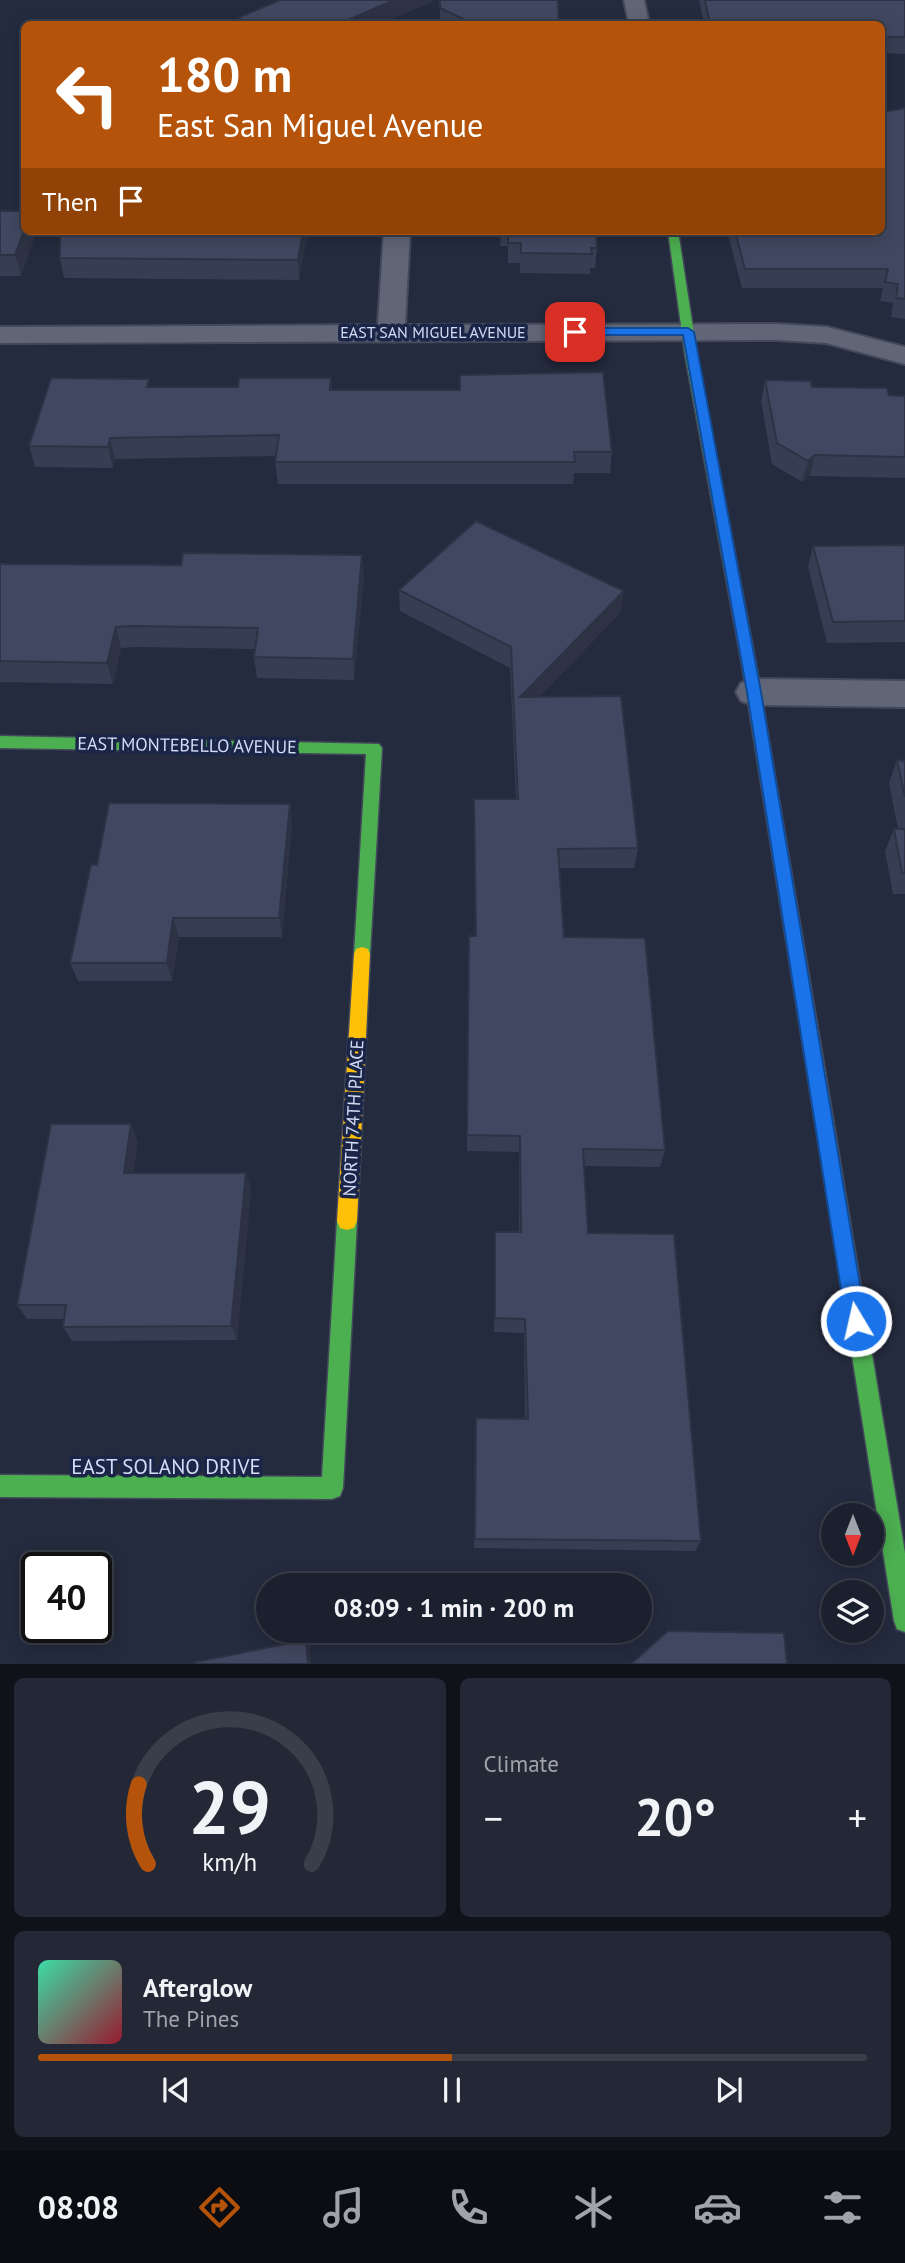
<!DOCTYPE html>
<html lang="en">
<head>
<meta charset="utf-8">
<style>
	body { margin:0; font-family:"PT Sans",sans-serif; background:#242836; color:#f1f3f6; height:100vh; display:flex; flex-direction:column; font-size:26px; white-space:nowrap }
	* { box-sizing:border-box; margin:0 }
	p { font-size:23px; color:#a0a3aa }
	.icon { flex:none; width:38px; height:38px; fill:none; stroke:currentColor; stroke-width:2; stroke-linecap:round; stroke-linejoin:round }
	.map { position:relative; height:1664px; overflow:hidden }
	.sheet { display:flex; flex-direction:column; gap:14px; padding:14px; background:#0f1219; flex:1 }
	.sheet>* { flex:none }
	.banner { position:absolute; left:21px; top:21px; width:864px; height:214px; border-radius:10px; box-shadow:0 4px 18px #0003,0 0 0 2px #393e4a; background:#b45309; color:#fff; overflow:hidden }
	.needle { width:46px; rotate:180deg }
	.fabs { position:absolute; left:821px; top:1503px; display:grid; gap:14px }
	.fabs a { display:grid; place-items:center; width:63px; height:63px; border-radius:50%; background:#1b202e; box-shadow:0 4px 18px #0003,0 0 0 2px #393e4a; font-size:35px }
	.speed { position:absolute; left:21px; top:1552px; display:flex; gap:14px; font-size:35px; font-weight:700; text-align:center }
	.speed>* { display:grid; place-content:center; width:91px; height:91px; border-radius:50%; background:#1b202e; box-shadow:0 4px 18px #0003,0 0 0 2px #393e4a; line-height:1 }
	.speed .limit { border:4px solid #111; border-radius:10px; background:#fff; color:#111 }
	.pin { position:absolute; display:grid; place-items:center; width:60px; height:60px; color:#fff; margin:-30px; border-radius:14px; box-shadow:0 4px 10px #0006 }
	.me { position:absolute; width:77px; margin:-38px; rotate:351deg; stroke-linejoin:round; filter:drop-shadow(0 0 5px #0008) }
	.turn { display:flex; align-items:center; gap:24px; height:147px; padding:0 21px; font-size:32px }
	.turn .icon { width:91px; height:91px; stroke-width:2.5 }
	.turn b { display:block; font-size:49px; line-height:60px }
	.then { display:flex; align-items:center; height:66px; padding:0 21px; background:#0003; gap:14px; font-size:26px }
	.big { font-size:52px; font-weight:800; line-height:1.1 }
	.sheet .card { flex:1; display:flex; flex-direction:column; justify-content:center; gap:10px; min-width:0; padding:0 24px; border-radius:10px; background:#242836 }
	.sheet .dial { align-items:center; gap:0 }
	.dial svg { height:182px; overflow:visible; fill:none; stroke:#393e4a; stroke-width:7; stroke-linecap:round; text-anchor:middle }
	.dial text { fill:#f1f3f6; stroke:none }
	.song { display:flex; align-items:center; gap:21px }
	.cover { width:84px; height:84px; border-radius:10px; background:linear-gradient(135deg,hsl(160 70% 55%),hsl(350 70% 35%)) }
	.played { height:7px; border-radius:4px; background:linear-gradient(90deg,#b45309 50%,#393e4a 50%) }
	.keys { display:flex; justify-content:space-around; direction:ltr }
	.heat { display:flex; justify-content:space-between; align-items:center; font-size:38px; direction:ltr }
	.sheet .tiles { flex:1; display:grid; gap:14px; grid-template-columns:1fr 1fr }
	.card:last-child { grid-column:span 2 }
	.trip { position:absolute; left:256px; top:1573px; width:396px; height:70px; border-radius:35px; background:#1b202e; box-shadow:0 4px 18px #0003,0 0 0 2px #393e4a; font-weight:800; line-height:70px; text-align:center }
	.tab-bar { display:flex; height:112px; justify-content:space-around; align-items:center; background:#0b0d12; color:#a0a3aa }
	.tab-bar .icon { width:49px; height:49px }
	.tab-bar .current { color:#b45309 }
	.tab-bar b { font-size:32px; color:#f1f3f6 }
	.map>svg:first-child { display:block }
</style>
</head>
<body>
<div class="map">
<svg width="905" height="1665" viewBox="0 0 905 1665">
	<rect width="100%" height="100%" fill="#242b3e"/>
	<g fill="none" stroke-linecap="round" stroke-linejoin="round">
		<defs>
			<g id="street">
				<polygon points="624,0 644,0 649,24 629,24"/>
				<polygon points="384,231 410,231 405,325 776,324 827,327 905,347 905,364 826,343 776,340 0,343 0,327 378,325"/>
				<polygon points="754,679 905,681 905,707 754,705 741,701 736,692 741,683"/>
			</g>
			<g id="fast">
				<polygon points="668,231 678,231 697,354 757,670 750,675 743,670 685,354"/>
				<polygon points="0,736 379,744 382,748 370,954 368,959 362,961 356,959 354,954 366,754 0,748"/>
				<polygon points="817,1069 823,1071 826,1077 905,1553 905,1632 897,1629 894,1621 808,1077 811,1071"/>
				<polygon points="347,1212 354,1214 357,1221 343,1488 340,1496 332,1499 0,1497 0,1475 322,1477 337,1221 340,1214"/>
			</g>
			<g id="slow">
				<polygon points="750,665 757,670 826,1077 823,1083 817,1085 811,1083 808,1077 743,670"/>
				<polygon points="362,947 368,949 370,954 357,1221 354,1228 347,1230 340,1228 337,1221 354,954 356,949"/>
			</g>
		</defs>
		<use href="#street" stroke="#43495a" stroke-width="4"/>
		<use href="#fast" stroke="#43495a" stroke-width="3"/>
		<use href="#slow" stroke="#43495a" stroke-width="3"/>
		<use href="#street" fill="#616676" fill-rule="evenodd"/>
		<use href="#fast" fill="#4caf50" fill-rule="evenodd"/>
		<use href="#slow" fill="#ffc107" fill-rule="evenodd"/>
	</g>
	<g fill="#373e53">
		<polygon points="279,0 435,0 381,24 239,24 238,18"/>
		<polygon points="440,0 559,24 440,24"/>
		<polygon points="699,0 905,0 905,54 882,53 882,24 704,24"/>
		<polygon points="905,108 905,319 891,317 893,303 880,301 883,288 742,288 727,231 882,231"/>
		<polygon points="0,211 36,232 21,276 0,276"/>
		<polygon points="308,231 299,280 64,278 60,258"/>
		<polygon points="501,231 596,231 597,248 595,268 590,268 590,274 520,273 520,263 508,263 508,246 500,246"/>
		<polygon points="331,378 332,390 612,452 610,473 574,473 573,484 278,484 275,462 276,456 115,459 113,468 35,467 29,446 151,387 238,387"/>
		<polygon points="765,380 889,395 905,396 905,478 810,476 802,482 772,464 761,401"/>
		<polygon points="905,545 905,642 827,643 808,567 813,546"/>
		<polygon points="0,564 364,576 354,680 257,678 254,657 255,649 137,647 121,648 113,684 0,682"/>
		<polygon points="399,590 621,612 539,697 638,848 634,868 560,868 564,937 665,1150 660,1167 584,1166 588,1233 701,1541 695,1551 474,1548 475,1430 525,1419 524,1333 494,1332 495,1232 519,1232 519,1152 467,1151 469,936 475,936 474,799 516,799 510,668 400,611"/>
		<polygon points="897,760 905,761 905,894 893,894 885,851 894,829 898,829 889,783"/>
		<polygon points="292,824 282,937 179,937 172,981 78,981 70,963 97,865"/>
		<polygon points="138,1141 133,1173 246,1173 251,1190 237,1340 72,1341 63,1327 64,1319 27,1319 17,1305"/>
	</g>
	<g fill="#2d3244">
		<polygon points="394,0 435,0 381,24 339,24"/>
		<polygon points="24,231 36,231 36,232 21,276 15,255"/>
		<polygon points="303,231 308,231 299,280 298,260"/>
		<polygon points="110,438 115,459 113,468 108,447"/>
		<polygon points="815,455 810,476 802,482 808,461"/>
		<polygon points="362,555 364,576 354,680 353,659"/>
		<polygon points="624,591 621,612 519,717 520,697"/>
		<polygon points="116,627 121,648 113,684 107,663"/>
		<polygon points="290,804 292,824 282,937 279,918"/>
		<polygon points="173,918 179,937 172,981 167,963"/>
		<polygon points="131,1124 138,1141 131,1190 124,1173"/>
		<polygon points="246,1173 251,1190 237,1340 231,1326"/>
		<polygon points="306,1640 310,1647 311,1664 308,1664"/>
	</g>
	<g fill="#404861" stroke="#2d3244" stroke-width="2">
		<polygon points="280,0 394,0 339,24 251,24 238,18"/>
		<polygon points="440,0 558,0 559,24 474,24 440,8"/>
		<polygon points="705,0 905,0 905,37 882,37 882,24 710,24"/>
		<polygon points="905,108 905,299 896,298 898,284 885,282 888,269 745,269 735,231 882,231 882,112"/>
		<polygon points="0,211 24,211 24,230 15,255 0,255"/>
		<polygon points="60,231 303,231 298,260 60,258"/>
		<polygon points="508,231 596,231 597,248 591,248 592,254 521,253 521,243 508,243"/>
		<polygon points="603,372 612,452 574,452 575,462 275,462 279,435 110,438 108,447 29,446 51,378 149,379 147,387 238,387 239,378 331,378 330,390 460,390 460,375"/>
		<polygon points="765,380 811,381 812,387 887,388 889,395 905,396 905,457 815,455 808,461 777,443"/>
		<polygon points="476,521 624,591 520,697 621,696 638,848 558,849 564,937 645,938 665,1150 583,1149 588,1233 674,1234 701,1541 475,1539 476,1418 528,1419 525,1319 495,1318 495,1232 521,1232 520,1136 467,1135 469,936 476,936 474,799 518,799 511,647 399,590"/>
		<polygon points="905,545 905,621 833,622 813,546"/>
		<polygon points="183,553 362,555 353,659 254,657 258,628 132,626 116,627 107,663 0,661 0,564 181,565"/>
		<polygon points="897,760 905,761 905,797"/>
		<polygon points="109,803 290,804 279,918 173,918 167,963 70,963 91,864 97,865"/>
		<polygon points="894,829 905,829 905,873 902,873"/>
		<polygon points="51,1124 131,1124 124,1173 246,1173 231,1326 63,1327 66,1305 17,1305"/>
		<polygon points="668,1631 784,1633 787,1664 631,1664"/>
		<polygon points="306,1640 308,1664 196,1664 195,1662"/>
	</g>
	<polygon fill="#1a73e8" stroke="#114b97" stroke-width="2" points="688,328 694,332 761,692 866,1321 863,1328 856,1331 849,1328 846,1321 747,692 683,335 575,335 569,332 575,328"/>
	<g text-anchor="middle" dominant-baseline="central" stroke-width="7" stroke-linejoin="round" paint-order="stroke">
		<g font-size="16" fill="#d4ddf5" stroke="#1a2548">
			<text x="433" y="332">EAST SAN MIGUEL AVENUE</text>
		</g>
		<g font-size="18" fill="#d4ddf5" stroke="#1a2548">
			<text transform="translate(187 745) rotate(1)">EAST MONTEBELLO AVENUE</text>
			<text transform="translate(353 1118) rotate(-87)">NORTH 74TH PLACE</text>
		</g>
		<g font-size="21" fill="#d4ddf5" stroke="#1a2548">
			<text x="166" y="1466">EAST SOLANO DRIVE</text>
		</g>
	</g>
</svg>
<div class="fabs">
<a><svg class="needle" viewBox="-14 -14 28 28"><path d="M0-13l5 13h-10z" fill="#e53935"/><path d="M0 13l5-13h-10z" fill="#a0a3aa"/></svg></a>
<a><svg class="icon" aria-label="layers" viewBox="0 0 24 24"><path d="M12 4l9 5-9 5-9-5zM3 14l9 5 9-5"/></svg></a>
</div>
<div class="speed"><div class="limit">40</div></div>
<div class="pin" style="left:575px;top:332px;background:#d93025"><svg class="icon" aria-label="arrive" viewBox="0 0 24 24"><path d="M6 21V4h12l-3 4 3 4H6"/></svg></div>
<svg class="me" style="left:856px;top:1321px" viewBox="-20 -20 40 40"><circle r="17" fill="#1a73e8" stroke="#fff" stroke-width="3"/><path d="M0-11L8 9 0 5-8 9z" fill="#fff"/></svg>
<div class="trip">08:09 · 1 min · 200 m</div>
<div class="banner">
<div class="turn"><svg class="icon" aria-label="left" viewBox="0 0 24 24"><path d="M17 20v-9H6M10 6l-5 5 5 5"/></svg><div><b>180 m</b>East San Miguel Avenue</div></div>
<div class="then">Then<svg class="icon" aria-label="arrive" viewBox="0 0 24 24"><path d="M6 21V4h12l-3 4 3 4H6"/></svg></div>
</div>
</div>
<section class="sheet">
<div class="tiles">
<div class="card dial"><svg viewBox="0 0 100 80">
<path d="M14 69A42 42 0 1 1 86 69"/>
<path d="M14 69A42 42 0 0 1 10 34" stroke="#b45309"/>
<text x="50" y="56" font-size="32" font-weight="700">29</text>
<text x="50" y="72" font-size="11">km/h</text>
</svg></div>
<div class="card"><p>Climate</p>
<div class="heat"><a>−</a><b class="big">20°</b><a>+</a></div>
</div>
<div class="card">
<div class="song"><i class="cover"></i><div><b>Afterglow</b><p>The Pines</p></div></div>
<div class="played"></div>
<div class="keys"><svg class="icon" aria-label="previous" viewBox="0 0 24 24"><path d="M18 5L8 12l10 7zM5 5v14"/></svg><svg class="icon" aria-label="pause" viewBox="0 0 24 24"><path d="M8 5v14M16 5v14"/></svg><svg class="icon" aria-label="next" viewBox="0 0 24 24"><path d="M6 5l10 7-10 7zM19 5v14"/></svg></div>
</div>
</div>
</section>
<nav class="tab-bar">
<b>08:08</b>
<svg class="icon current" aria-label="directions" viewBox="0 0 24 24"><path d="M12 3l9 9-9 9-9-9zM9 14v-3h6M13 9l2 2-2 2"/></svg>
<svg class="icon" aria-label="music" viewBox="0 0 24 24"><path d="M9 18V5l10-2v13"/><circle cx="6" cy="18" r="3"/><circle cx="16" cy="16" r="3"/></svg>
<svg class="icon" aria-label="phone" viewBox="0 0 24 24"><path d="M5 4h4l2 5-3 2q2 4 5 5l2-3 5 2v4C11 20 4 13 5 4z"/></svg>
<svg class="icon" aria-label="climate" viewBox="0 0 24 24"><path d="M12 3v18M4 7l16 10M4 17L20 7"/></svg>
<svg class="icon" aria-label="car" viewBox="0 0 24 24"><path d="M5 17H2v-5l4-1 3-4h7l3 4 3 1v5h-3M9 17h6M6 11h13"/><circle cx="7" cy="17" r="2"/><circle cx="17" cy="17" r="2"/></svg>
<svg class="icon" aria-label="filters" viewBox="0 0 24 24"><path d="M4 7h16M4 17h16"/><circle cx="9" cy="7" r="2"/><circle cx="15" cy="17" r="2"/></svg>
</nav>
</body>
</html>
